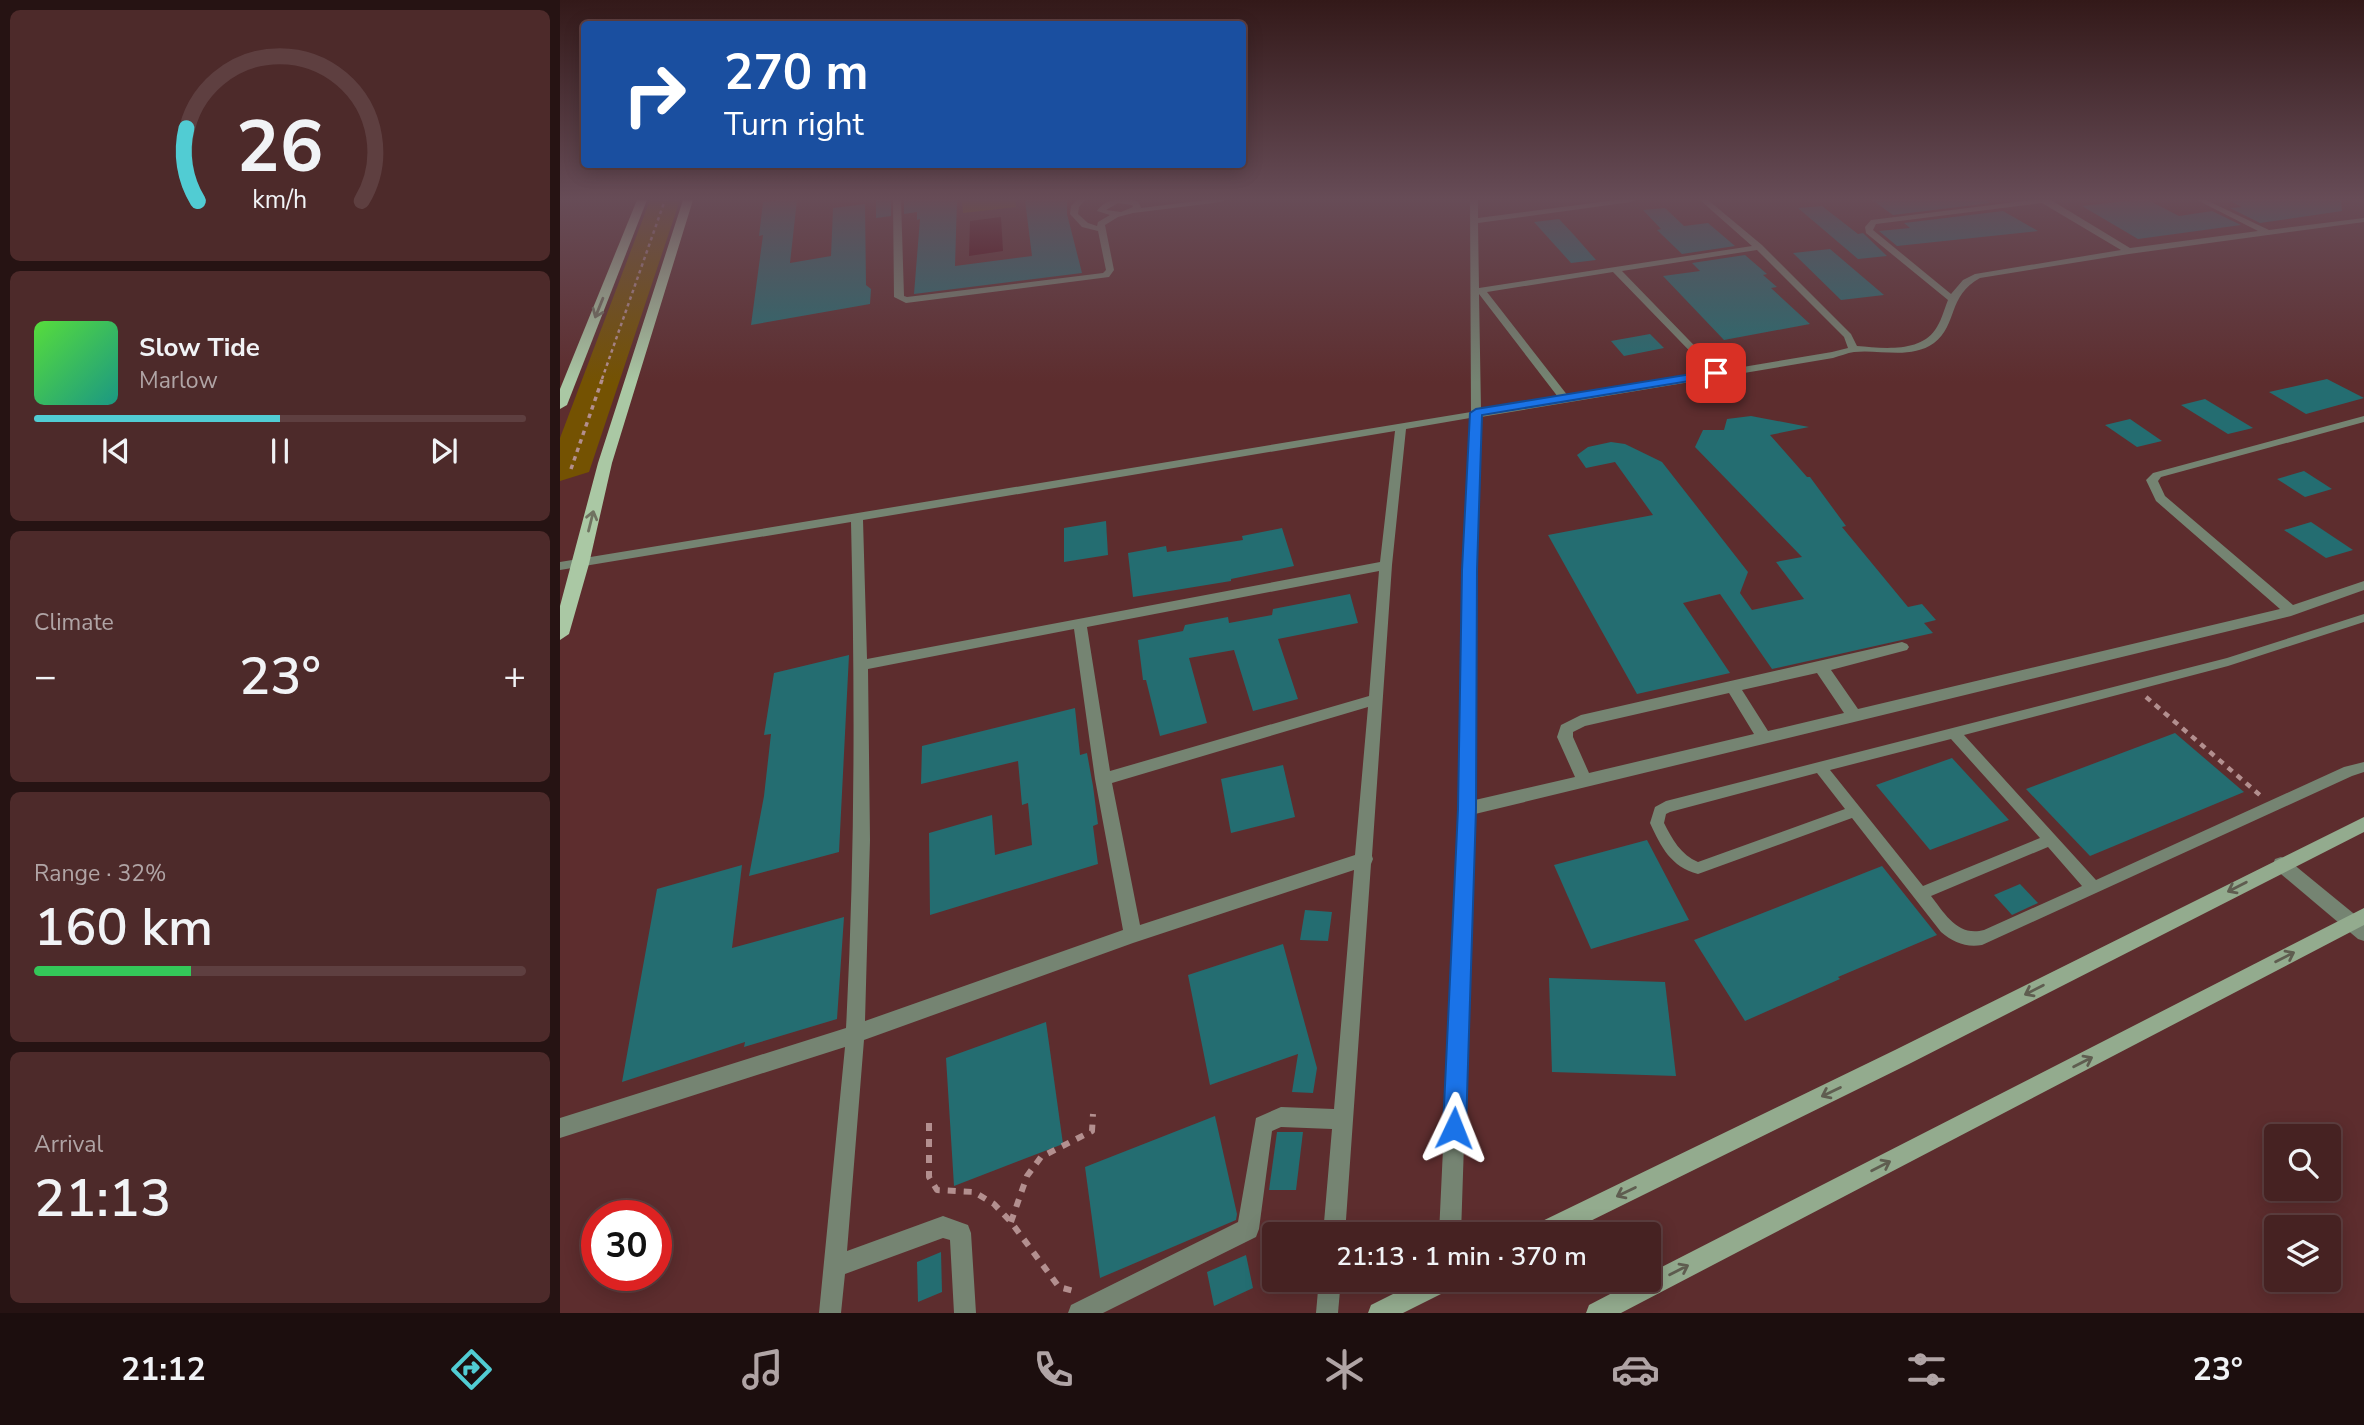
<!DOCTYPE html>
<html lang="en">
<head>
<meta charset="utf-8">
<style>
	body { margin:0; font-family:"Nunito Sans",sans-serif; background:#4d2a2a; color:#f1f3f6; height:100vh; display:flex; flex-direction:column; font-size:26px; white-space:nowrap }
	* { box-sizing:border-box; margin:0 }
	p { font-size:23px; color:#b0a4a5 }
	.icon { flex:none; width:38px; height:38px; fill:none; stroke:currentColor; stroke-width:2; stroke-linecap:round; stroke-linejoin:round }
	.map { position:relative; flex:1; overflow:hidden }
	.panel { display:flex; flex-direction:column; gap:10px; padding:10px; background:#261313; width:560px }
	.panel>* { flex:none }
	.banner { position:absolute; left:21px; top:21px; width:665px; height:147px; border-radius:7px; box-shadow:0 4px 18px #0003,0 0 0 2px #5e3f40; background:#1a4fa0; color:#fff; overflow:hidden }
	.fabs { position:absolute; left:1704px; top:1124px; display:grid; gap:14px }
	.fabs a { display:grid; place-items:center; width:77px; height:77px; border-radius:7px; background:#462222; box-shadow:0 4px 18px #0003,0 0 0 2px #5e3f40; font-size:35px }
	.speed { position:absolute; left:21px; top:1200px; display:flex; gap:14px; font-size:35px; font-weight:700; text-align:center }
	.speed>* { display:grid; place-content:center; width:91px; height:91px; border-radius:50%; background:#462222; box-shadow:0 4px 18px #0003,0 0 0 2px #5e3f40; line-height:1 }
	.speed .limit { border:10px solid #d22; background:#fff; color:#111 }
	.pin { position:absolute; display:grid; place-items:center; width:60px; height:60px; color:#fff; margin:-30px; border-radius:14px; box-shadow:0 4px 10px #0006 }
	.me { position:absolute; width:77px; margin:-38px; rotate:2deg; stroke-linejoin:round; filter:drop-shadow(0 0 5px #0008) }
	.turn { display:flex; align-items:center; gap:24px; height:147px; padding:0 28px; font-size:32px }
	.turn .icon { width:91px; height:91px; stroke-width:2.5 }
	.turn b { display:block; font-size:49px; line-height:60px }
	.big { font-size:52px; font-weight:600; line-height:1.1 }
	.panel .card { flex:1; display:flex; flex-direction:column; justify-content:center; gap:10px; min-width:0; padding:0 24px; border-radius:10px; background:#4d2a2a }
	.panel .dial { align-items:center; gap:0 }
	.dial svg { height:182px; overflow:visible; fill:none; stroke:#5e3f40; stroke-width:7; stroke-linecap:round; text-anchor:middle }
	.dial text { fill:#f1f3f6; stroke:none }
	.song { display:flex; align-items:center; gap:21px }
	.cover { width:84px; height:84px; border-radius:10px; background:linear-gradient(135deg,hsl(110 70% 55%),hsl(170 70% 35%)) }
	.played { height:7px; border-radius:4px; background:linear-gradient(90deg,#51ccd3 50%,#5e3f40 50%) }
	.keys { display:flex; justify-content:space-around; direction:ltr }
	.heat { display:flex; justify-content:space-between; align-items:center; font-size:38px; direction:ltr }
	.charge { height:10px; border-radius:5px; background:linear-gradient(90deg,#34c759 32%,#5e3f40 0) }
	.trip { position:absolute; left:702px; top:1222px; width:399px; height:70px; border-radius:7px; background:#462222; box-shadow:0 4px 18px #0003,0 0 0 2px #5e3f40; font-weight:600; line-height:70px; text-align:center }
	.dock { display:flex; height:112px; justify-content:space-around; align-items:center; background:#1c0e0e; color:#b0a4a5 }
	.dock .icon { width:49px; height:49px }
	.dock .active { color:#51ccd3 }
	.dock b { font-size:32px; color:#f1f3f6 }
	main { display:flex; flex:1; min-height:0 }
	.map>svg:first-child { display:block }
</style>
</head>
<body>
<main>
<section class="panel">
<div class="card dial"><svg viewBox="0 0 100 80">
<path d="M14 69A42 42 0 1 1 86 69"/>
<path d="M14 69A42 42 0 0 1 9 37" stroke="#51ccd3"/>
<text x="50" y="56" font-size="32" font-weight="700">26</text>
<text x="50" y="72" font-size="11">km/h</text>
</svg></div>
<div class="card">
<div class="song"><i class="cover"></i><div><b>Slow Tide</b><p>Marlow</p></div></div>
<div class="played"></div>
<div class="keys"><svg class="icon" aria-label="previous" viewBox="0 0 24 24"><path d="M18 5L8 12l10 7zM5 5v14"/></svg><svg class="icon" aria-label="pause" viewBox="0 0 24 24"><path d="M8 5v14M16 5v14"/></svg><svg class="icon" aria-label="next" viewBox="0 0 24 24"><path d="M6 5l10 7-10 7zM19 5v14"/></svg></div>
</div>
<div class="card"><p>Climate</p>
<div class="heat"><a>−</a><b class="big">23°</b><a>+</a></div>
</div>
<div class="card"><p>Range · 32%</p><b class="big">160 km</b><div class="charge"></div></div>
<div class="card"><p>Arrival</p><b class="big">21:13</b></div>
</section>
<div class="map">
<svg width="1804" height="1313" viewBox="0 0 1804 1313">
	<rect width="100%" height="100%" fill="#5d2d2e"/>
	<g fill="#745202">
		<polygon points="90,200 120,200 29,472 0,481 0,438"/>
		<polygon points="402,200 455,200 456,207 403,213"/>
	</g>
	<polygon fill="#4e000c" points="441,217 443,251 409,256 410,221"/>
	<g fill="#246d71">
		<polygon points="220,200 237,200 230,263 271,256 273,208 305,204 306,285 311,289 310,304 191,325 203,235 199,236 203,202"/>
		<polygon points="316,200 331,200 331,216 316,218"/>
		<polygon points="344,200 397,200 395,266 472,256 465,200 507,200 507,214 522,273 354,294 360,219 357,220 357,212 344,214"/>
		<polygon points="1312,200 1426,200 1430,203 1333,215"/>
		<polygon points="1576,200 1588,200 1619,216 1652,211 1681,225 1578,239 1522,206"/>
		<polygon points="1668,200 1781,200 1782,211 1700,223 1670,208 1682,207"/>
		<polygon points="1262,206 1298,234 1303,233 1327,256 1298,259 1238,208"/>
		<polygon points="1105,208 1124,226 1148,223 1175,246 1122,254 1097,230 1101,229 1083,210"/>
		<polygon points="1443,211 1478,231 1337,246 1319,231 1350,228 1344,223"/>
		<polygon points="999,219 1014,235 1036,260 1011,263 974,222"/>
		<polygon points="1270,249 1324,295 1281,300 1233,253"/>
		<polygon points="1185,255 1207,274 1203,275 1217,287 1211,288 1250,324 1164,340 1103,276 1140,271 1132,263"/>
		<polygon points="1090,334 1104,348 1064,356 1051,341"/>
		<polygon points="1767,379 1804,398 1746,414 1709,392"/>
		<polygon points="1645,399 1693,428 1668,434 1621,405"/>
		<polygon points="1191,416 1249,427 1210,435 1247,477 1250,477 1286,526 1282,527 1348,607 1362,604 1376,620 1364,623 1373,633 1212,669 1160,594 1123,603 1170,673 1077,694 988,535 1093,515 1055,462 1026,468 1017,455 1028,447 1051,442 1065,444 1102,462 1188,572 1180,593 1192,610 1244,599 1216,562 1242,557 1135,447 1143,430 1164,430 1167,419"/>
		<polygon points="1570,419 1602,441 1577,447 1545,425"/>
		<polygon points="1744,471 1772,489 1745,497 1717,479"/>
		<polygon points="546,521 548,555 504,562 504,528"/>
		<polygon points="1751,522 1793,550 1766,558 1724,530"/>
		<polygon points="722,528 734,566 671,579 671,581 573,597 568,553 606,546 607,552 683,540 682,536"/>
		<polygon points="790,594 798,623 718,639 738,699 693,711 674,650 629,658 647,723 600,736 586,680 583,680 578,640 623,631 625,625 668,617 669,623 712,615 713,609"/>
		<polygon points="289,655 279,852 189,876 204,796 211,734 204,735 214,673"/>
		<polygon points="515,708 520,755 527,753 533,786 538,824 533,826 538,864 370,915 369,833 432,815 435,855 472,845 468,803 462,805 458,761 361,784 362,746"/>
		<polygon points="1615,733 1684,792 1530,856 1466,789"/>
		<polygon points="1392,758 1449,820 1370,850 1316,785"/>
		<polygon points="723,765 735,817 671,833 661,779"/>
		<polygon points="1087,840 1129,920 1031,949 994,865"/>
		<polygon points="182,865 172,948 284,917 277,1019 184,1047 185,1042 62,1082 97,889"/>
		<polygon points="1322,866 1377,935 1278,977 1280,979 1185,1021 1134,940"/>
		<polygon points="1460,884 1478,903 1452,915 1434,895"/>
		<polygon points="745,910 772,912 768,941 740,940"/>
		<polygon points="723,944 757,1068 753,1093 732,1092 738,1054 650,1085 628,975"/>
		<polygon points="989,978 1105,982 1116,1076 992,1072"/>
		<polygon points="486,1022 503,1144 394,1186 386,1058"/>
		<polygon points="655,1116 677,1214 676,1220 540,1278 525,1167"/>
		<polygon points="717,1132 743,1132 736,1190 709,1190"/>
		<polygon points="381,1252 382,1292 358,1302 357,1262"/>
		<polygon points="686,1255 693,1288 654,1306 647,1272"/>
	</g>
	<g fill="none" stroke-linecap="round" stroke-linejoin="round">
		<polyline stroke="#b38f8f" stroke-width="2.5" stroke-dasharray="3.5 3.5" stroke-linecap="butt" points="42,379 105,200"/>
		<polyline stroke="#b38f8f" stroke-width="3.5" stroke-dasharray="4.5 4.5" stroke-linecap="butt" points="11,469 43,377"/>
		<polyline stroke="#b38f8f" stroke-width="4.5" stroke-dasharray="6 6" stroke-linecap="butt" points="1586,697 1701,796"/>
		<g stroke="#b38f8f" stroke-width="6" stroke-dasharray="8 8" stroke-linecap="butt">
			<polyline points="369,1123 369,1177 377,1190 414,1192 434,1204 451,1222 499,1287 514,1291"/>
			<polyline points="451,1222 467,1176 481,1157 532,1131 533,1114"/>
		</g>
		<path fill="#758472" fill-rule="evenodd" d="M 1804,614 L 1804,622 L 1668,666 L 1404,735 L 1536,880 L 1784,767 L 1804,762 L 1804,772 L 1792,776 L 1422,945 C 1406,948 1393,942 1381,932 L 1292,818 L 1138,874 C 1111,867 1101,847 1090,823 L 1095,807 L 1106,801 L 1667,658 ZM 1391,739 L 1480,838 L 1363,886 L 1270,770 ZM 1257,773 L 1285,809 L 1138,862 C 1121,855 1112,839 1104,823 L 1106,814 L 1110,812 ZM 1488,847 L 1522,886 L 1424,930 C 1398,937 1385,914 1371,896 Z"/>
		<g fill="#758472" fill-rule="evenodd">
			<path d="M 333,200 L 341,200 L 344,296 L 347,297 L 543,273 L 546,270 L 538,231 L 522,227 L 510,214 L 511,206 L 517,200 L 525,200 L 519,207 L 518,214 L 528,223 L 537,226 L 538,222 L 550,215 L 537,211 C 547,197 562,199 578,201 L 581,208 L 646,200 L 665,200 L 661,202 L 573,213 L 558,217 L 545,225 L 554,270 L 549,277 L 346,303 L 334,297 ZM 558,203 L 572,205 L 573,207 L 561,212 L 546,210 Z"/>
			<path d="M 910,200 L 918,200 L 918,218 L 1056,200 L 1075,200 L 1071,202 L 918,223 L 919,288 L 1192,246 L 1140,200 L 1148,200 L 1202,245 L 1291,334 L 1297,346 C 1321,348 1359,353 1375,330 C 1381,322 1384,310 1388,300 L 1306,233 L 1305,227 L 1311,220 L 1472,200 L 1491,200 L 1570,248 L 1698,231 L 1637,200 L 1646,200 L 1709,230 L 1804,218 L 1804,222 L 1569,254 L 1420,278 C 1387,296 1398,325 1374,343 C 1350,360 1320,349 1294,352 C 1287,353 1280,356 1273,358 L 921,417 L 916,571 L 915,800 L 1015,777 L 997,737 L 1001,725 L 1021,715 L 1342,642 L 1347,644 L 1349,647 L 1347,650 L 1271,670 L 1298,709 L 1720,609 L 1596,501 L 1586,480 L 1593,473 L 1804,416 L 1804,422 L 1601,477 L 1598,481 L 1605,496 L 1733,605 L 1804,581 L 1804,590 L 1731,616 L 915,814 L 901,1234 L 879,1234 L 899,809 L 904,571 L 910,418 L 846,429 L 832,565 L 812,856 L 813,859 L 811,864 L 785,1234 L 763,1234 L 772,1129 L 721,1127 L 712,1131 L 699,1229 L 696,1237 L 543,1313 L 508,1313 L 511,1305 L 678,1222 L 696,1118 L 721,1107 L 774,1109 L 794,870 L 573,943 L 304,1040 L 287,1251 L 383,1216 L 408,1225 L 411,1233 L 416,1313 L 394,1313 L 390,1240 L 383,1238 L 285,1274 L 281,1313 L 259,1313 L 285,1047 L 0,1138 L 0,1118 L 286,1028 C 295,859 295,690 291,522 L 0,570 L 0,562 L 911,412 ZM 1482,203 L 1561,250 L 1415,274 L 1403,280 L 1391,294 L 1313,230 L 1316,224 ZM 1197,250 L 1284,337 L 1288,348 L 1272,352 L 1159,371 L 1062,271 ZM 1053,272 L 1150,372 L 1008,396 L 927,292 ZM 919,294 L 998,397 L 921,410 ZM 835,431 L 820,562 L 307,659 L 303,520 ZM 819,571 L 809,696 L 550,771 L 527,627 ZM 514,629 L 535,779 L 563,930 L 305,1021 L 310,840 L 308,669 ZM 1257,673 L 1284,713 L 1208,731 L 1182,690 ZM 1169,693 L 1194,734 L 1029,773 L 1013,737 L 1013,732 L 1025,726 ZM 808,707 L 795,855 L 580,925 L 552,783 Z"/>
			<polygon points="1721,857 1727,859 1804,922 1804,941 1798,939 1715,869 1713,864 1715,859"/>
			<polygon points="759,1279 781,1279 778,1313 756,1313"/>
		</g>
		<g fill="#93ab8e" fill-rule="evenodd">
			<polygon points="1804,817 1804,832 1349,1064 1004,1234 969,1234 972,1226 1335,1050"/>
			<polygon points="1804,908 1804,925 1061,1313 1026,1313 1029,1305 1079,1279 1088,1279 1088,1274"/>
			<polygon points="863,1279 898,1279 895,1287 843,1313 808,1313 811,1305"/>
		</g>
		<g fill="#aac8a4" fill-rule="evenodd">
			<polygon points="77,200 87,200 7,405 0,409 0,389"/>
			<polygon points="123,200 133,200 52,463 29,564 9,634 0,640 0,606 38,463"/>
		</g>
	</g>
	<defs><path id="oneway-shaft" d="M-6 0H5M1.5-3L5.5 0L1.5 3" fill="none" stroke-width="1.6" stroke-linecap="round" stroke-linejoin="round" transform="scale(1.75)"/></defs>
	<g stroke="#6f7260">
		<use href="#oneway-shaft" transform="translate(39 308) rotate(112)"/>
		<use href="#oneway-shaft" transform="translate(31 521) rotate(-76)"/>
	</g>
	<g stroke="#5f5d50">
		<use href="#oneway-shaft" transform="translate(1677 887) rotate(153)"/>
		<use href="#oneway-shaft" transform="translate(1725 957) rotate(-27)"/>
		<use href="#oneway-shaft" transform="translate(1474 990) rotate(153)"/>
		<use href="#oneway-shaft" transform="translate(1523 1062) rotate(-27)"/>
		<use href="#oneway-shaft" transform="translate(1271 1092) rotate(154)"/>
		<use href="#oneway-shaft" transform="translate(1321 1166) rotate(-27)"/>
		<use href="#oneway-shaft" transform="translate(1066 1192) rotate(154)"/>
		<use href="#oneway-shaft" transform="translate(1119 1270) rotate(-27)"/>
	</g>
	<linearGradient id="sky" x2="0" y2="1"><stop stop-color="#331919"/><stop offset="0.52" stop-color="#674c57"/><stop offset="1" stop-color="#674c57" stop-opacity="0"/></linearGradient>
	<rect width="1804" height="383" fill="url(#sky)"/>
	<polygon fill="#1a73e8" stroke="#114b97" stroke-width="2" points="1156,370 1160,371 1160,376 922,415 917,570 916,809 906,1128 903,1136 894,1139 886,1136 883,1128 898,809 902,570 910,413 916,409"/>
</svg>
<div class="fabs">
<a><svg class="icon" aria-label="search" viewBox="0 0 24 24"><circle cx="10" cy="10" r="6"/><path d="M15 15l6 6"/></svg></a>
<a><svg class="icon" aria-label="layers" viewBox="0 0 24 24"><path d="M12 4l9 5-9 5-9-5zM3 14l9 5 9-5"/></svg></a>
</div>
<div class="speed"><div class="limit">30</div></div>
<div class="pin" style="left:1156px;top:373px;background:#d93025"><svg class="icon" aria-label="arrive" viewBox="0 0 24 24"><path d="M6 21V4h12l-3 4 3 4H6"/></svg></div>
<svg class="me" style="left:894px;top:1128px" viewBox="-20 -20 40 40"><path d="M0-17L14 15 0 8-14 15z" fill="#1a73e8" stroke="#fff" stroke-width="4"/></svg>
<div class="trip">21:13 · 1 min · 370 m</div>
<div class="banner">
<div class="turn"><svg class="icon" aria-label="right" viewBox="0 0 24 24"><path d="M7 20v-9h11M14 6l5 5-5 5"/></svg><div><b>270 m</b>Turn right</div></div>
</div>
</div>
</main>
<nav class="dock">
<b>21:12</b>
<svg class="icon active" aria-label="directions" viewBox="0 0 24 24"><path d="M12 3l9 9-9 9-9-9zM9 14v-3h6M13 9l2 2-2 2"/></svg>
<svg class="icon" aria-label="music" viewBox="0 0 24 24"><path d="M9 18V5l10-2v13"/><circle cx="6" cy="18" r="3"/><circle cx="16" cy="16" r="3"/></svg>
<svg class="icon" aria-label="phone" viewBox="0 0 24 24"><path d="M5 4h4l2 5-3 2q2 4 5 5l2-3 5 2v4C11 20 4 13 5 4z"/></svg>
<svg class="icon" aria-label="climate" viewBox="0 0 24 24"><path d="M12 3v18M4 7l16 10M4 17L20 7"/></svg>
<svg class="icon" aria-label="car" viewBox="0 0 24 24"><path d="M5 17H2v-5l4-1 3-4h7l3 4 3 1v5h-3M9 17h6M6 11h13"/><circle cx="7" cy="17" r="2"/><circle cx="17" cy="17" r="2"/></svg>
<svg class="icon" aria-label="filters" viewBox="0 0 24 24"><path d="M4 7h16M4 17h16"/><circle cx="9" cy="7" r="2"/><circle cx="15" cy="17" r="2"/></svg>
<b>23°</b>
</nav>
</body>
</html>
